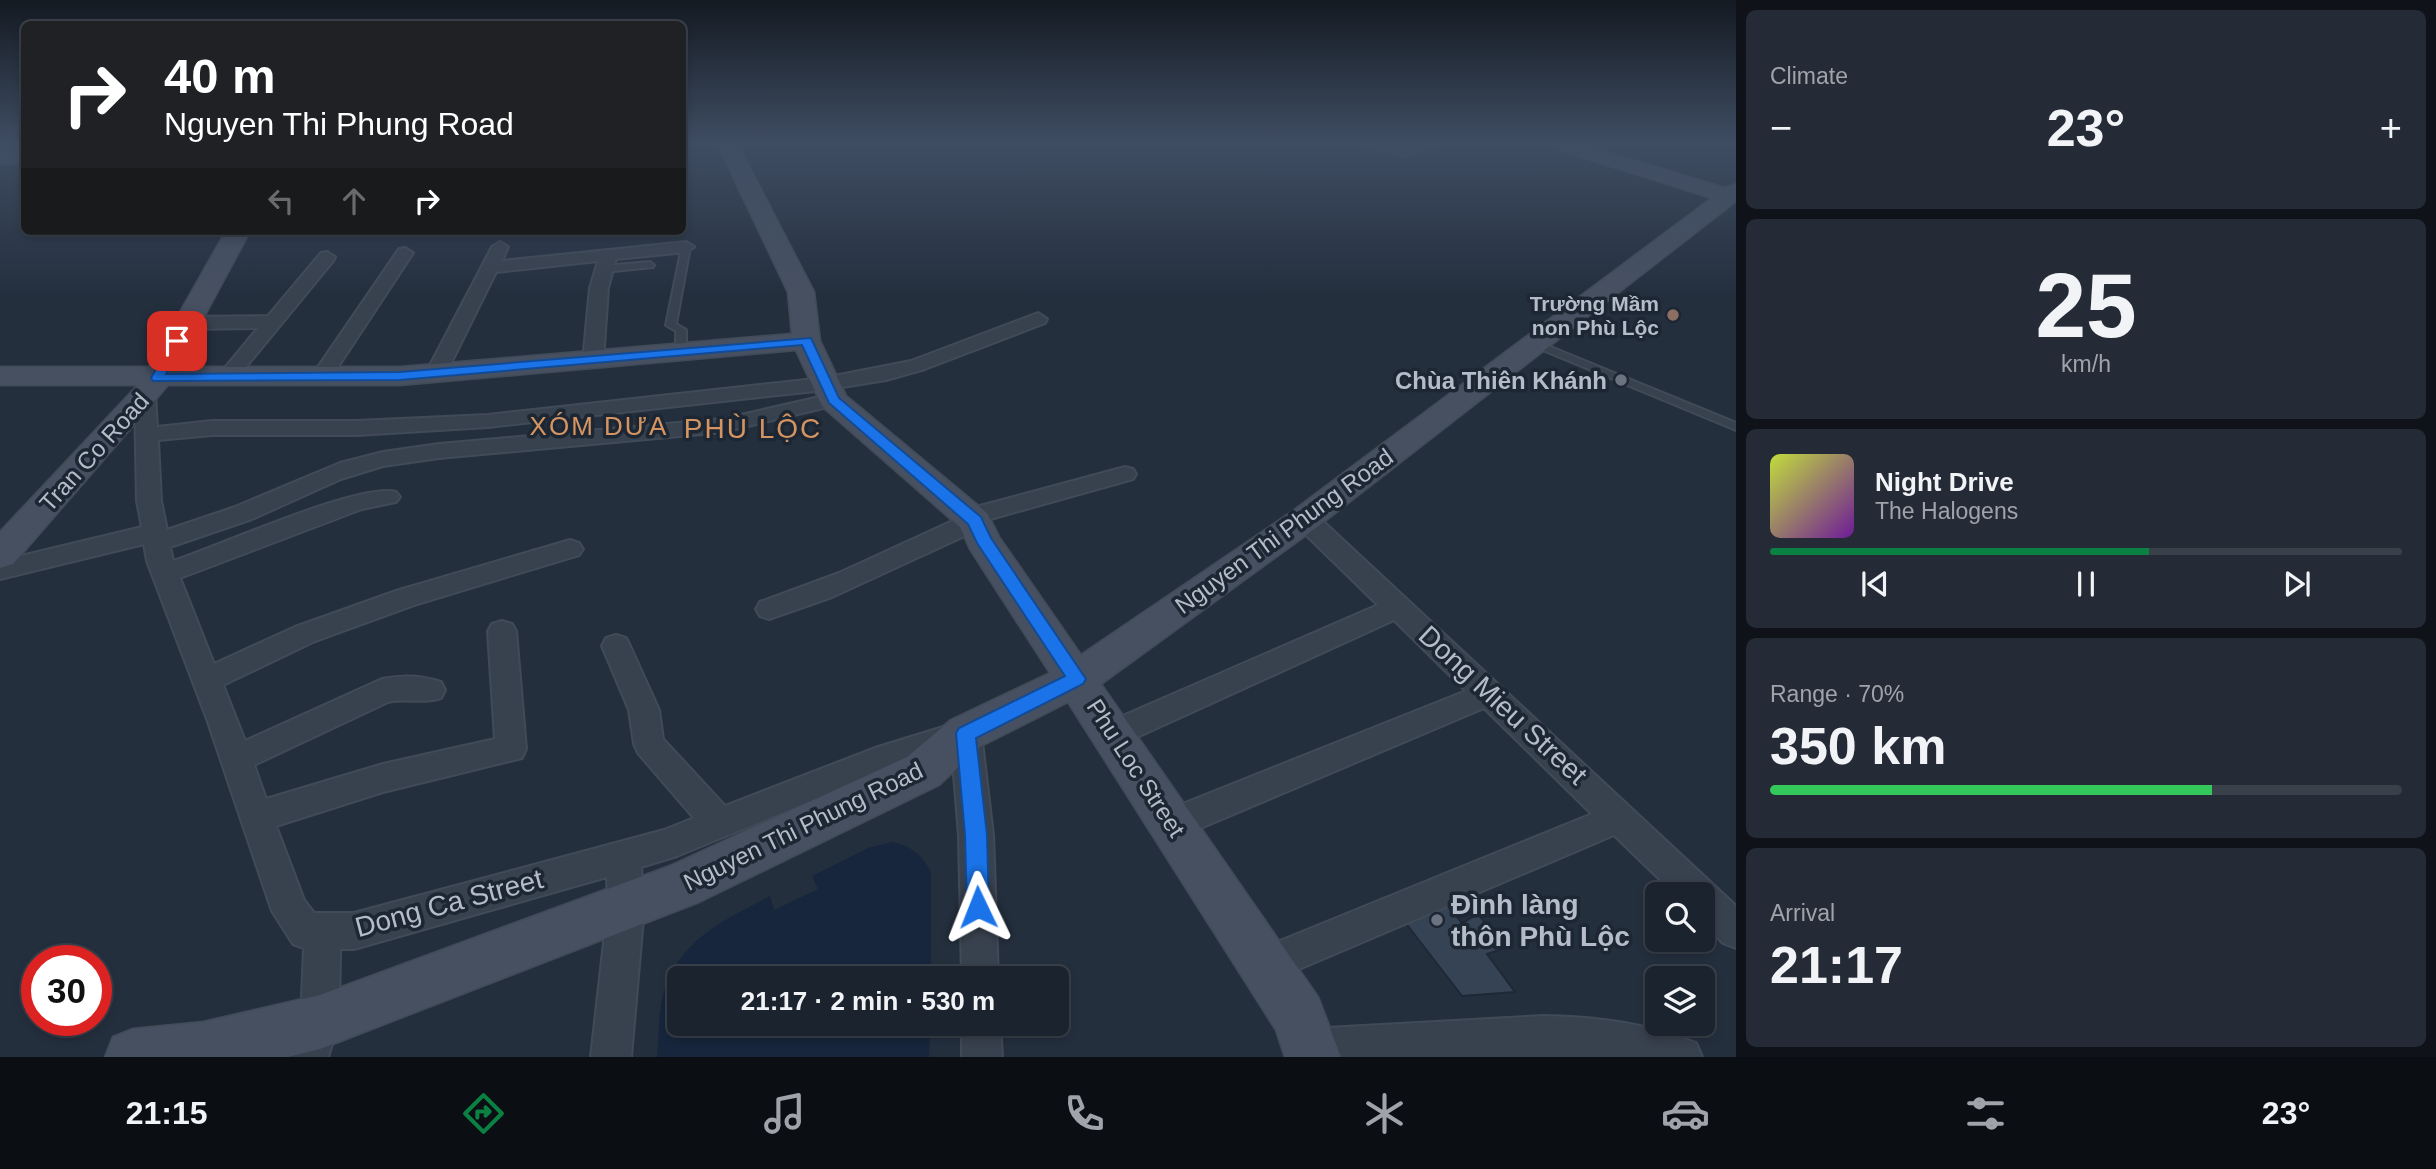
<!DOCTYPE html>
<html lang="en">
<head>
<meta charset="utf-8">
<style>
	body { margin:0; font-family:Helvetica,sans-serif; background:#242b36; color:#f1f3f6; height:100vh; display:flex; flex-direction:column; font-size:26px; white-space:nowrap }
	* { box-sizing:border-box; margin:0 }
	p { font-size:23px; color:#a0a4aa }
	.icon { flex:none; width:38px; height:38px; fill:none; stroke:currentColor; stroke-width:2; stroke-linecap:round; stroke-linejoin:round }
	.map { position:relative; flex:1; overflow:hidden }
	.sheet { display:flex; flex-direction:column; gap:10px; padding:10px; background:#0f1319; width:700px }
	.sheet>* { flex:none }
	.banner { position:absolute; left:21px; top:21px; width:665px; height:214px; border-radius:10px; box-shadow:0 4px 10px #0003,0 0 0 2px #39404a; background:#202124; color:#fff; overflow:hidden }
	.controls { position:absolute; left:1645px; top:882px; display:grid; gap:14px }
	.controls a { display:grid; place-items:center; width:70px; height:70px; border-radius:10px; background:#1b232e; box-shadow:0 4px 10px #0003,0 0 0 2px #39404a; font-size:35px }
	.speed { position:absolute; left:21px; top:945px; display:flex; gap:14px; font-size:35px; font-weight:700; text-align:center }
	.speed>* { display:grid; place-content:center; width:91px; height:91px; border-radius:50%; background:#1b232e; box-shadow:0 4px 10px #0003,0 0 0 2px #39404a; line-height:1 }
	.speed .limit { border:10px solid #d22; background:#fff; color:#111 }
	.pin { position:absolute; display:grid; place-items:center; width:60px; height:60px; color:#fff; margin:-30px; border-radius:14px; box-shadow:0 4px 10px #0006 }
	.me { position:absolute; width:77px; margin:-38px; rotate:358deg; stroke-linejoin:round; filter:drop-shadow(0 0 5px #0008) }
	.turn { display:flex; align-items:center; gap:24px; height:147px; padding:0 28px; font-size:32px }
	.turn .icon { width:91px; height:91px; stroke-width:2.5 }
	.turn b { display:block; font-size:49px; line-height:60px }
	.lanes { display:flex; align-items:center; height:66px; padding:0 28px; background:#0003; justify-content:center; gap:35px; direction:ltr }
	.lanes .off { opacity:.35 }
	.big { font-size:52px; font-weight:700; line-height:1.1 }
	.sheet .card { flex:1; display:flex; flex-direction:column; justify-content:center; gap:10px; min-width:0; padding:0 24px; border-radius:10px; background:#242b36 }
	.sheet .dial { align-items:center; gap:0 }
	.dial b { font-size:91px; line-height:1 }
	.song { display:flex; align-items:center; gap:21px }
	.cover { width:84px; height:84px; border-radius:10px; background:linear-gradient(135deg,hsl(70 70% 55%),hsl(280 70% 35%)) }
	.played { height:7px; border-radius:4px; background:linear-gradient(90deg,#0b8043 60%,#39404a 60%) }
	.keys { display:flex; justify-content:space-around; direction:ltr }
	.heat { display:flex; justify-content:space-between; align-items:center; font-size:38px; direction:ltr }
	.charge { height:10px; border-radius:5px; background:linear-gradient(90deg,#34c759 70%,#39404a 0) }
	.trip { position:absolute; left:667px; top:966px; width:402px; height:70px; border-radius:10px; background:#1b232e; box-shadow:0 4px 10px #0003,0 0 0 2px #39404a; font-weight:700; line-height:70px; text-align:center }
	.dock { display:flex; height:112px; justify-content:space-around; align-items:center; background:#0b0e12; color:#a0a4aa }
	.dock .icon { width:49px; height:49px }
	.dock .current { color:#0b8043 }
	.dock b { font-size:32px; color:#f1f3f6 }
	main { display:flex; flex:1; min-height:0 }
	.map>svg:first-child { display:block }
</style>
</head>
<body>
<main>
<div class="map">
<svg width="1736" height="1057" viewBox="0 0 1736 1057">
	<rect width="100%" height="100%" fill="#242f3e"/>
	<path fill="#17263c" d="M 891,842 C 912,846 920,853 931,872 L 931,978 L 679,978 L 679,1024 L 930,1024 L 929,1057 L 657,1057 C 659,1036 658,1012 664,992 C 679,939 725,920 770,896 L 774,910 L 818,889 L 812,876 L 868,848 Z"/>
	<polygon fill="#364354" stroke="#1f2835" stroke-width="2" points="1443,900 1462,923 1478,914 1505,948 1487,954 1515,992 1462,996 1401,917"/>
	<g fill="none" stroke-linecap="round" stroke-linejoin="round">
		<defs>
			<g id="lane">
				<polygon points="686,244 690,247 676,324 686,330 686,353 681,356 676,353 676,331 666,325 682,247"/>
				<polygon points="650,262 654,265 653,267 604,272 600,269 604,266"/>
				<polygon points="1536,341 1736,423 1736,430 1533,346 1531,344"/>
			</g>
			<g id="street">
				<polygon points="1367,145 1403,148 1434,145 1403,156"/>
				<polygon points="500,242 508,247 502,261 686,242 694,247 686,252 616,259 608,288 603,361 593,367 583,361 590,288 598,261 496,272 446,373 436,379 429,377 426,373 492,247"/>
				<polygon points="405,248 413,253 332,376 329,380 315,380 312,376 399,249"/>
				<polygon points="327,252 335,257 333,261 236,379 229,381 219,375 258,328 187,329 178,323 187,317 268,316 321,253"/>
				<path d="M 1038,313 L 1047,319 L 1045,323 L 925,369 L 886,380 L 824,390 L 488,427 L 357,435 L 212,435 L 158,440 L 161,501 L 167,530 L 235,507 L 340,463 L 383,452 L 439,444 L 723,419 L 833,394 L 840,396 L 843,400 L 840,404 L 723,432 L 439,458 L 383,466 L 341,479 L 252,519 L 170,547 L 173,561 C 217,547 360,482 396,492 L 400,497 L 396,502 L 362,509 L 180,578 L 214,664 L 295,627 L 396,591 L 570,540 L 579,543 L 583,549 L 579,555 L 414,605 L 315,641 L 223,685 L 245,741 L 382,679 C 402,675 421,675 441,682 L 445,690 L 441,698 C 424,704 406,698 388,702 L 254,765 L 266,799 L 383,764 L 495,739 L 488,631 L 492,624 L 502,621 L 512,624 L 516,631 L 526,749 L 522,758 L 383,792 L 276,826 L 304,900 L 314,913 L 354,913 L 664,830 L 694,818 L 638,753 L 634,744 L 629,710 L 602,646 L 606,638 L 616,635 L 626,638 L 630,646 L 659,710 L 663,739 L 725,806 L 875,748 L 966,720 L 977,724 L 981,733 L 993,835 L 998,978 L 962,978 L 959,835 L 952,750 L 881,772 L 677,856 L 641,867 L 644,907 L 631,1057 L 591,1057 L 608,907 L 607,877 L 354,949 L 340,949 L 339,1022 L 328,1057 L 288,1057 L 301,1022 L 304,948 L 293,944 L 272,911 L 207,719 L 147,561 L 144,544 L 0,579 L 0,561 L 142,527 L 137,501 L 135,395 L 138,391 L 145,389 L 155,395 L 157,427 L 212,421 L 357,421 L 488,415 L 824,378 L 911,361 Z"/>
				<polygon points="1125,467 1133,469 1136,474 1133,479 987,520 984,527 832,597 769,619 760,616 756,609 760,602 839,573 959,518 961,511"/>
				<polygon points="1305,511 1314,513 1736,906 1736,948 1723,943 1703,922 1703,894 1675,894 1614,835 1266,983 1253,978 1248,965 1253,952 1592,814 1484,708 1184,835 1172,839 1160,835 1156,824 1160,813 1466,691 1394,620 1124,743 1113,747 1102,743 1098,734 1102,725 1378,605 1296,525 1293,519 1296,513"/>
				<path d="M 1544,1016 C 1597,1017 1647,1023 1696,1043 L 1702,1057 L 1293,1057 L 1290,1048 L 1295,1034 L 1309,1029 Z"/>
				<polygon points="962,1024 1000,1024 1002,1057 962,1057"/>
			</g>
			<g id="secondary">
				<polygon points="718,145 738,145 814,292 820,341 846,396 987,513 999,537 1081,655 1293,511 1712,198 1556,149 1553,145 1583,145 1725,188 1736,184 1736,201 1317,527 1101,684 1318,997 1341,1057 1285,1057 1276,1030 1068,702 981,746 939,785 699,902 320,1049 288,1057 105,1057 113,1037 133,1029 203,1022 320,995 670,866 907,757 951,720 1050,673 970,549 960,527 822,406 796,350 400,385 168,385 13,564 0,568 0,532 138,385 0,385 0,367 149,367 226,231 250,231 177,367 400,367 792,334 788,292"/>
				<polygon points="24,151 24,163 0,164 0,152"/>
			</g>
		</defs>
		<use href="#lane" stroke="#414a57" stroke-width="4"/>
		<use href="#street" stroke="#414a57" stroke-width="4"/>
		<use href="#secondary" stroke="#414a57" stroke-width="3"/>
		<use href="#lane" fill="#38414e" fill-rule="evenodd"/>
		<use href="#street" fill="#38414e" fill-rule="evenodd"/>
		<use href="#secondary" fill="#465061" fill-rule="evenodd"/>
	</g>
	<linearGradient id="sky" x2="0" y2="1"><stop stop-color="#141a22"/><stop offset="0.49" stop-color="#3f4d63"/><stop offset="1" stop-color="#3f4d63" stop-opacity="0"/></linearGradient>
	<rect width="1736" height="293" fill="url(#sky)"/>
	<polygon fill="#1a73e8" stroke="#114b97" stroke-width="2" points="177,337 184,341 166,374 400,372 811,338 839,398 981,517 991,538 1086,679 1083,684 976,738 987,835 989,907 986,915 978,918 970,915 967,907 965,835 956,733 959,728 1065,676 977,543 968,524 829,403 802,345 400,380 153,381 151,378 171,341"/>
	<circle fill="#8d6e63" stroke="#1d2633" stroke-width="2.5" cx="1673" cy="315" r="7"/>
	<g fill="#6b7280" stroke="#1d2633" stroke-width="2.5">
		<circle cx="1621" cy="380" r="7"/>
		<circle cx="1437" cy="920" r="7"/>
	</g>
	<g text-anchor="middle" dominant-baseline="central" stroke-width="7" stroke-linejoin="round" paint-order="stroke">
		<g font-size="21" font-weight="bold" fill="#b4bcc9" stroke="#1d2633" text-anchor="end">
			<text x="1659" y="303">Trường Mầm<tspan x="1659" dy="24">non Phù Lộc</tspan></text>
		</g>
		<g font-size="24" font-weight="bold" fill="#b4bcc9" stroke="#1d2633" text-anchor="end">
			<text x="1607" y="380">Chùa Thiên Khánh</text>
		</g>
		<g font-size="24" fill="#b4bcc9" stroke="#1d2633">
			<text transform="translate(94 452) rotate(-48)">Tran Co Road</text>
			<text transform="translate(1284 531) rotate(-36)">Nguyen Thi Phung Road</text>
			<text transform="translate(1136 768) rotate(57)">Phu Loc Street</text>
			<text transform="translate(803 826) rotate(-26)">Nguyen Thi Phung Road</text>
		</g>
		<g font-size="26" letter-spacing="2" fill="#d59563" stroke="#1d2633">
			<text x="599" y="426">XÓM DƯA</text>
		</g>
		<g font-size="28" letter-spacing="2" fill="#d59563" stroke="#1d2633">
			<text x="753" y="428">PHÙ LỘC</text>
		</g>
		<g font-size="28" fill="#b4bcc9" stroke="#1d2633">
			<text transform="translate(1503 705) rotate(43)">Dong Mieu Street</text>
			<text transform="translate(449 903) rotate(-15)">Dong Ca Street</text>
		</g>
		<g font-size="28" font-weight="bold" fill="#b4bcc9" stroke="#1d2633" text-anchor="start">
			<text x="1451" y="904">Đình làng<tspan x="1451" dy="32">thôn Phù Lộc</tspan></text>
		</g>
	</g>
</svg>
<div class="controls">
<a><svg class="icon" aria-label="search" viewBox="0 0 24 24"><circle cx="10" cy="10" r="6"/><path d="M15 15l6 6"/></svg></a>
<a><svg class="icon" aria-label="layers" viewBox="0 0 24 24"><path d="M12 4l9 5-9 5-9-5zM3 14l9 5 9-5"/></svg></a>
</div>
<div class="speed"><div class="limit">30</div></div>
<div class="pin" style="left:177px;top:341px;background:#d93025"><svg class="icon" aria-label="arrive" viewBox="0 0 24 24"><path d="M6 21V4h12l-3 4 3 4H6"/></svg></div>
<svg class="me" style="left:978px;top:907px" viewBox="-20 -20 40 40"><path d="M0-17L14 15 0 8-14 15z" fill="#1a73e8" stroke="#fff" stroke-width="4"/></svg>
<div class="trip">21:17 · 2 min · 530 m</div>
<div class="banner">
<div class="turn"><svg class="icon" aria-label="right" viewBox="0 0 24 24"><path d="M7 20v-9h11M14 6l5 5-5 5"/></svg><div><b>40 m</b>Nguyen Thi Phung Road</div></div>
<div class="lanes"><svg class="icon off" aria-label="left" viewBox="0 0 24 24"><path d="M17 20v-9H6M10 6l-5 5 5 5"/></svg><svg class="icon off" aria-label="ahead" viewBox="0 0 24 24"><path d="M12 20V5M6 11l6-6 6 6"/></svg><svg class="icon" aria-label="right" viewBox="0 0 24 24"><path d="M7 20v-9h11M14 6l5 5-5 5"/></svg></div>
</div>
</div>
<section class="sheet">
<div class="card"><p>Climate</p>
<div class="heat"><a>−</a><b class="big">23°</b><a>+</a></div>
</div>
<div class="card dial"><b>25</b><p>km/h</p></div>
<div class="card">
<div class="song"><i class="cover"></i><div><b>Night Drive</b><p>The Halogens</p></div></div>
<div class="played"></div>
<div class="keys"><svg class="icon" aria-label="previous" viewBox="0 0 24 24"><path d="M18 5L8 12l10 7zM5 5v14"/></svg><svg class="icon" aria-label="pause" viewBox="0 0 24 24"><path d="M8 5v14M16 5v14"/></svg><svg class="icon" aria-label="next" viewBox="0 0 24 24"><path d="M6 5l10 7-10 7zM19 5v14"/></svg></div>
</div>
<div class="card"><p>Range · 70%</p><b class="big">350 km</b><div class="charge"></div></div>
<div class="card"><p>Arrival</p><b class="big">21:17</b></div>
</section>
</main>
<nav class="dock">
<b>21:15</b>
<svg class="icon current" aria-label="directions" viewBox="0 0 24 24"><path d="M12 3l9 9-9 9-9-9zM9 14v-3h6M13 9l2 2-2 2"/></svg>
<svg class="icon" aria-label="music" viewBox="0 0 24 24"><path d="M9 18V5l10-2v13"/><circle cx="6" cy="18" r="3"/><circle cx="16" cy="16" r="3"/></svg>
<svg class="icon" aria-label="phone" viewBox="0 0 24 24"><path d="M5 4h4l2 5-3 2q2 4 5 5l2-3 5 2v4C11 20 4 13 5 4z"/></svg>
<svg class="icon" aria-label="climate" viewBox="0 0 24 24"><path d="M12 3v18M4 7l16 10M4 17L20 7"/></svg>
<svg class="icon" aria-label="car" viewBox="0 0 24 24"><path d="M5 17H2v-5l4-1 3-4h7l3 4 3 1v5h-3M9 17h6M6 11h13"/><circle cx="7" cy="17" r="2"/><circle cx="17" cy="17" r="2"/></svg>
<svg class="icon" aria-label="filters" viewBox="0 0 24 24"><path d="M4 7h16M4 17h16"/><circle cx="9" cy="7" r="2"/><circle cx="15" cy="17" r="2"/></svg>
<b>23°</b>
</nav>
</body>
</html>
